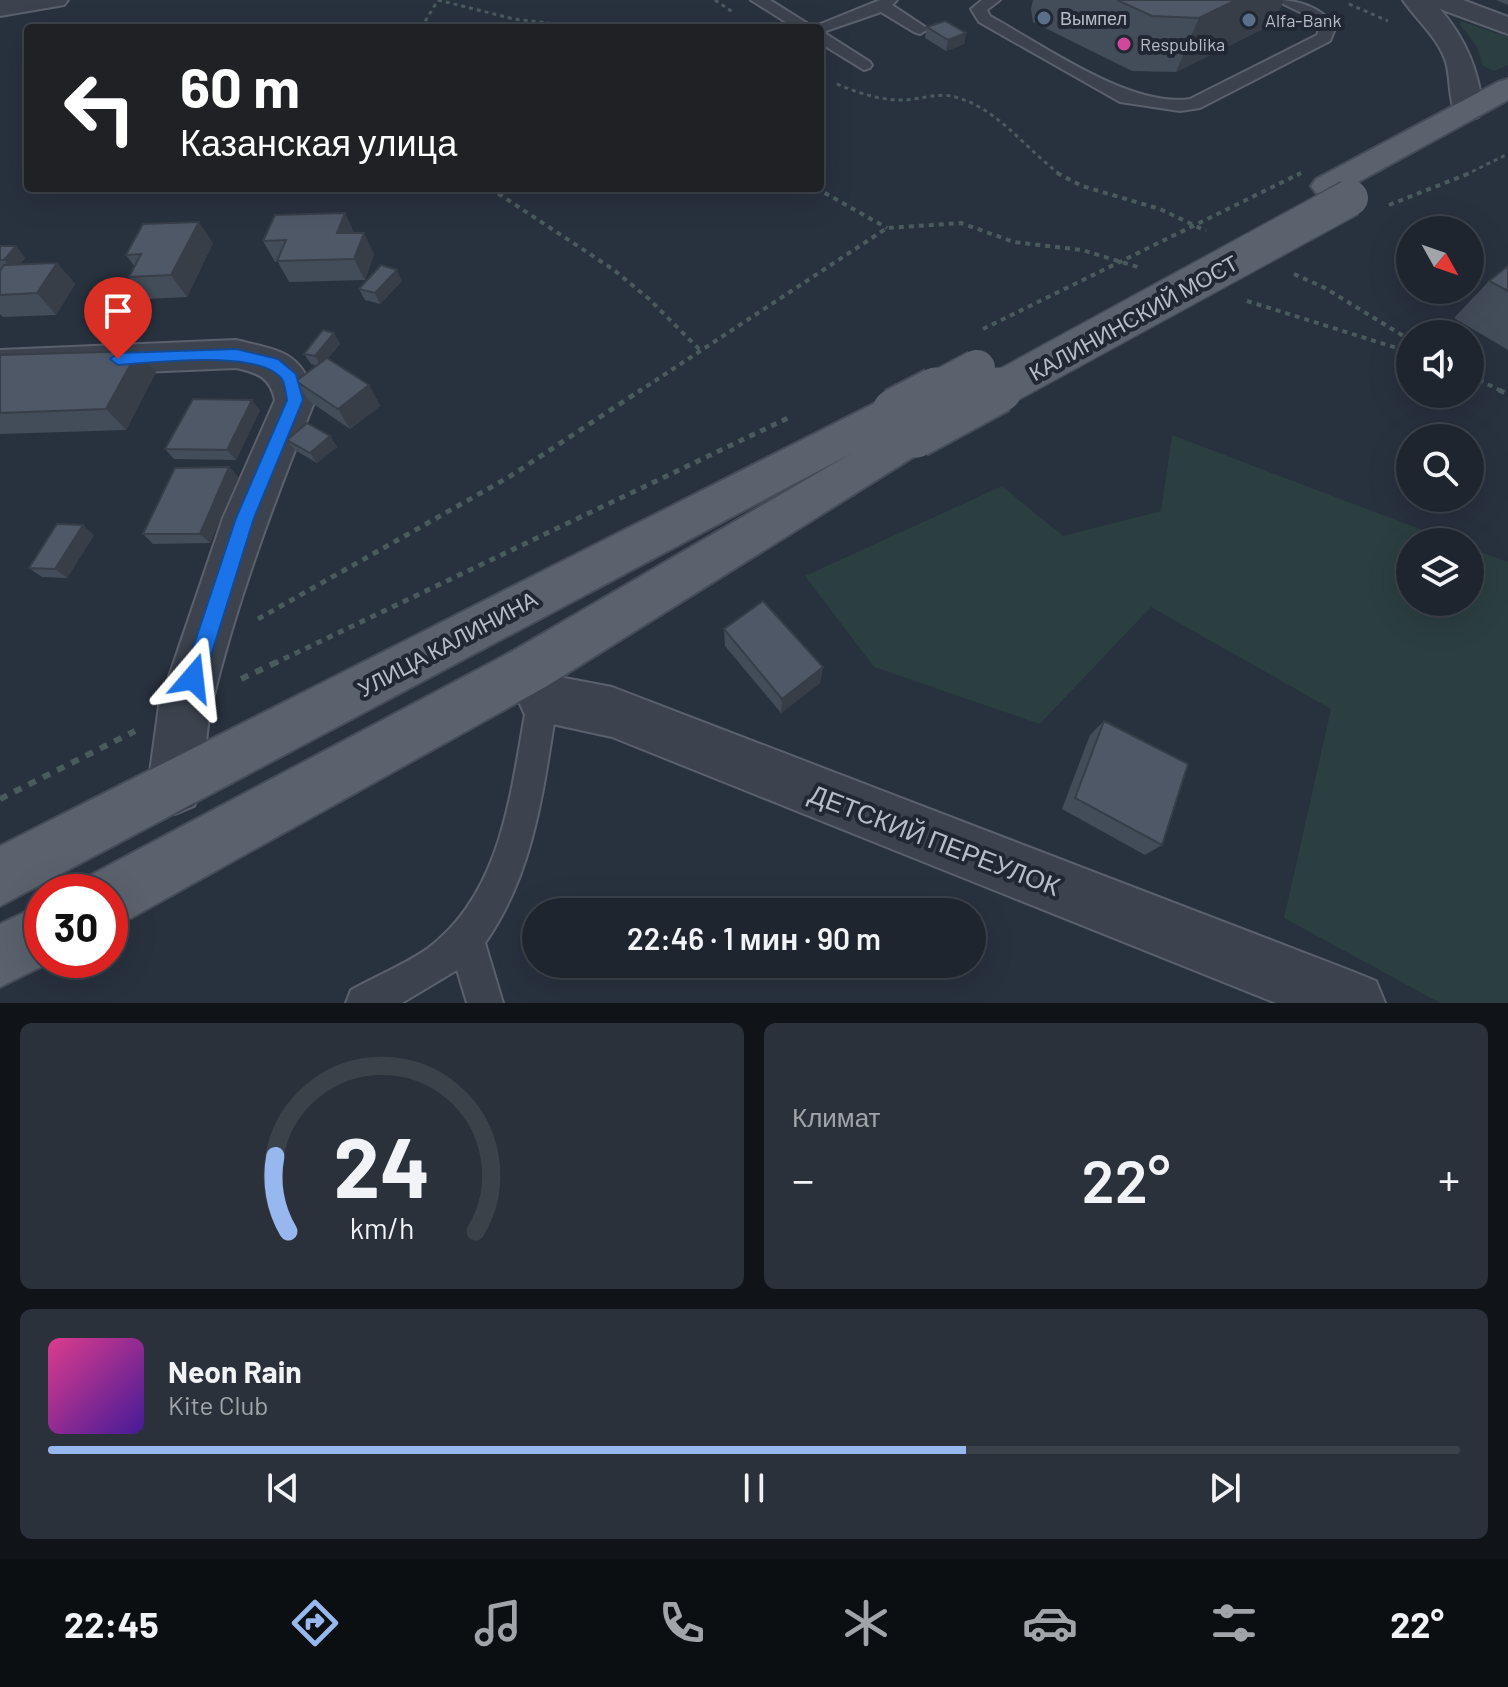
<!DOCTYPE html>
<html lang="ru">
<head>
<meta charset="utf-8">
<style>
	body { margin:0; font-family:Barlow,sans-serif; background:#2b313a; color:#f1f3f6; height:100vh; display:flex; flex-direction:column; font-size:30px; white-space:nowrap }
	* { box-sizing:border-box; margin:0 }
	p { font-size:26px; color:#a1a5aa }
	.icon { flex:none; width:44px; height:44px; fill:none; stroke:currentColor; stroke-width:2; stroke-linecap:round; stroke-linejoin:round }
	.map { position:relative; height:1003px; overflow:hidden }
	.sheet { display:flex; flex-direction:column; gap:20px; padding:20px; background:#101419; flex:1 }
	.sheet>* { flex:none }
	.top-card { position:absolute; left:24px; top:24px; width:800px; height:168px; border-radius:8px; box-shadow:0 8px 32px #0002,0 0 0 2px #3c424a; background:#202124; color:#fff; overflow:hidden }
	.needle { width:52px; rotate:130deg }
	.controls { position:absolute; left:1396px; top:216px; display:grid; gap:16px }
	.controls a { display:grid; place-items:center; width:88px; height:88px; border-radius:50%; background:#1e252e; box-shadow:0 8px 32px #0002,0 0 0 2px #3c424a; font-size:40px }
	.speed { position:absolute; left:24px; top:874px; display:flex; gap:16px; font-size:40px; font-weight:700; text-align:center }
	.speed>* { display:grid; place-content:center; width:104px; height:104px; border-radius:50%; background:#1e252e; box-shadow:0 8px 32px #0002,0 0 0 2px #3c424a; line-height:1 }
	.speed .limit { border:12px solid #d22; background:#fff; color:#111 }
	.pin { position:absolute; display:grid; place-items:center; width:68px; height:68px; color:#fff; margin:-82px -34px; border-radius:50% 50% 50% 0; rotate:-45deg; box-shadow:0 0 8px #0007 }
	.pin .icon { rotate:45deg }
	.me { position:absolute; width:88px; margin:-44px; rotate:17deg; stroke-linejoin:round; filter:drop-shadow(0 0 6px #0008) }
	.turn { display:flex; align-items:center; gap:28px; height:168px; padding:0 24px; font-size:36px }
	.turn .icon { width:104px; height:104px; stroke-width:2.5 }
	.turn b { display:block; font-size:56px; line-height:68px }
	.big { font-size:60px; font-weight:600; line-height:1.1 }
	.sheet .widget { flex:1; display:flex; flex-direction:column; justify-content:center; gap:12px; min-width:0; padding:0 28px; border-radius:12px; background:#2b313a }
	.sheet .dial { align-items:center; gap:0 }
	.dial svg { height:208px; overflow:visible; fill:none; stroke:#3c424a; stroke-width:7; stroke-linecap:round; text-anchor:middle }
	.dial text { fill:#f1f3f6; stroke:none }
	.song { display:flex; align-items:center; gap:24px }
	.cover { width:96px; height:96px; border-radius:12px; background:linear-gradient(135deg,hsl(330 70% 55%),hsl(260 70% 35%)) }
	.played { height:8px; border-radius:4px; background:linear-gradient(90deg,#97b7ef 65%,#3c424a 65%) }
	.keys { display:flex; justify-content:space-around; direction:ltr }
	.heat { display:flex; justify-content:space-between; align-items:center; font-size:44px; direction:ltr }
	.sheet .tiles { flex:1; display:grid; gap:20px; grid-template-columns:1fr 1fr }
	.widget:last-child { grid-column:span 2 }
	.trip { position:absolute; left:522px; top:898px; width:464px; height:80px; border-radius:40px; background:#1e252e; box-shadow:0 8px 32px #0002,0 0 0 2px #3c424a; font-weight:600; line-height:80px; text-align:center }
	.tab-bar { display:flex; height:128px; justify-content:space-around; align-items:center; background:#0c0f12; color:#a1a5aa }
	.tab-bar .icon { width:56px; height:56px }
	.tab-bar .active { color:#97b7ef }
	.tab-bar b { font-size:36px; color:#f1f3f6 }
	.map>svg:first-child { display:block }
</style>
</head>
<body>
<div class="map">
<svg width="1508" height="1003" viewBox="0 0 1508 1003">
	<rect width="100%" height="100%" fill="#28313e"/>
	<g fill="#2b3e40">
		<polygon points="1461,21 1508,37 1508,65 1494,71 1483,66 1477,47 1460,24"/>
		<polygon points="1172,435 1454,542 1410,542 1410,602 1470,602 1470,548 1508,562 1508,1003 1440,1003 1284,918 1331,709 1151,607 1040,724 874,667 805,576 1002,486 1063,536 1161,511"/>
	</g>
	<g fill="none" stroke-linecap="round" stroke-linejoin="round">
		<defs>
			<g id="service">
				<polygon points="751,0 770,0 813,27 880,0 897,0 892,5 928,29 920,34 914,32 881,12 823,32 870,62 872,65 870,68 864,70 820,43 820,28 795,28"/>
				<path d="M 982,0 L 1000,0 L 987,10 L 990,16 C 1043,45 1130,108 1190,99 L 1317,35 L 1320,27 L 1304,14 L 1275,0 C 1300,0 1319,7 1336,26 L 1330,41 L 1200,108 L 1180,111 L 1120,102 L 979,22 L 971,9 Z"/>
				<path d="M 543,684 L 554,688 L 558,698 C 544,782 536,871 485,943 L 503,1003 L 467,1003 L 457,970 L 402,1003 L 346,1003 L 351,990 C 376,976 404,965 427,949 C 505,891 511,786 528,698 L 532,688 Z"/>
			</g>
			<g id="minor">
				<polygon points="0,0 68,0 64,5 0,16"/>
				<path d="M 236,340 C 280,351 303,351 315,400 C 275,499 237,600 212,703 C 203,738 208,773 194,806 L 175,814 L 156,806 L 148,787 L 159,706 L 223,518 L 275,400 C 270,377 258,373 236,368 L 0,378 L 0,350 Z"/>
				<polygon points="529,646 547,652 559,677 612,687 1354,972 1376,981 1385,1003 1276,1003 612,737 543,722 525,715 504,669 511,652"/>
			</g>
			<path id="tertiary" d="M 1403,0 L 1463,0 L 1508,17 L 1508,34 L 1440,9 C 1466,39 1479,71 1483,111 L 1478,117 L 1468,120 L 1458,117 C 1448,103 1451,79 1446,62 C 1437,36 1418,22 1403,0 Z"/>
			<g id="primary">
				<polygon points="1508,79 1508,100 1338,193 1327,196 1316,193 1311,186 1316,179 1498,82"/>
				<polygon points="895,396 909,400 915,411 910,421 916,419 931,424 937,435 931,446 547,686 131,918 110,926 110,892 83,892 89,876 511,652 852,453 0,906 0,846 881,400"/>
				<polygon points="42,904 42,960 55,960 0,987 0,924"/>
			</g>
		</defs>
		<use href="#service" stroke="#5a616c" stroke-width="4"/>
		<use href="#minor" stroke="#5a616c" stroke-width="4"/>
		<use href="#tertiary" stroke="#5a616c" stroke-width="4"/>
		<use href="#primary" stroke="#454c58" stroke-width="4"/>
		<g stroke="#4a5b5e" stroke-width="3" stroke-dasharray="4 4" stroke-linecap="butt">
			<polyline points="438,0 514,19 591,28"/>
			<polyline points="715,0 734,13"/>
			<polyline points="1349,4 1388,21"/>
			<polyline points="421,28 438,0"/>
			<path d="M 837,84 C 858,93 879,100 902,100 C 918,100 936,93 951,96 C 997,106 1025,149 1061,175"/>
			<polyline points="1465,175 1508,154"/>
		</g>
		<g stroke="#4a5b5e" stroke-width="4" stroke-dasharray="5 5" stroke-linecap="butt">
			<polyline points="1057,173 1082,186 1160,209 1206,231"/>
			<polyline points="490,188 614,270 649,299 701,351"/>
			<polyline points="816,188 887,228"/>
			<polyline points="1389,205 1470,173"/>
			<polyline points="1294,274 1325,288 1410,340"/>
			<polyline points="1247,301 1410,352"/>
			<polyline points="1470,375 1503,392"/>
			<polyline points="638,392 887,228 961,223 1014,242 1082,250 1138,267"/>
		</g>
		<g stroke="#4a5b5e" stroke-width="5" stroke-dasharray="6 6" stroke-linecap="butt">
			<polyline points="1499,390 1508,394"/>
			<polyline points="258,619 509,477 641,390"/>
			<polyline points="273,664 788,418"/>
		</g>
		<g stroke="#4a5b5e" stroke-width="6" stroke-dasharray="8 8" stroke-linecap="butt">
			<polyline points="241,679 277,662"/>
			<polyline points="0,799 135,731"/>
			<polyline points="76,967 88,960"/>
		</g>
		<use href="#service" fill="#3c434e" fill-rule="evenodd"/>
		<use href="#minor" fill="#3c434e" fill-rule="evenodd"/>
		<use href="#tertiary" fill="#3c434e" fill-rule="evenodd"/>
		<use href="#primary" fill="#5a626e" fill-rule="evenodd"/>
		<defs>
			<g id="primary-bridge-far1">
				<polyline points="932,392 977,368"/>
				<polyline points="995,392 1350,198"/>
			</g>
			<g id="primary-bridge">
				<polyline points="895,411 936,390"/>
				<polyline points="916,435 999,390"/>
			</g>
		</defs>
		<use href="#primary-bridge-far1" stroke="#454c58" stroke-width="39" stroke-linecap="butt"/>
		<use href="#primary-bridge" stroke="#454c58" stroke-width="49" stroke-linecap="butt"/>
		<polyline stroke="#4a5b5e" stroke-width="3" stroke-dasharray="4 4" stroke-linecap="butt" points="1297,175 1302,172"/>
		<polyline stroke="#4a5b5e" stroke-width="4" stroke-dasharray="5 5" stroke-linecap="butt" points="983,329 1301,173"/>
		<use href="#primary-bridge-far1" stroke="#5a626e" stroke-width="36"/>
		<use href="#primary-bridge" stroke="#5a626e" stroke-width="45"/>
	</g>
	<g fill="#434c59">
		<polygon points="1033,0 1284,0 1273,24 1176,72 1132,71 1033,22 1031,9"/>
		<polygon points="1496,0 1508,0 1508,5"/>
		<polygon points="927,27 966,33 964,44 946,51 925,38"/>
		<polygon points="345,213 354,233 374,254 365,280 289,282 278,262 275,262 263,241"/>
		<polygon points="213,243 187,297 145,299 129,277 135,267 126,255"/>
		<polygon points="0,246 16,246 25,258 20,264 57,263 75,284 56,315 3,317 0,314"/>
		<polygon points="1508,266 1508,350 1454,318 1489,281"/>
		<polygon points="402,281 380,304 365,300 359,289"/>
		<polygon points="334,333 340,344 328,358 369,385 380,406 350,429 309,401 296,381 317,366 311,364 304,354"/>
		<polygon points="138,351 156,372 126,430 0,434 0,355"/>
		<polygon points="260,410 236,460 174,459 165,449"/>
		<polygon points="330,436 337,447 317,463 295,450 287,440"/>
		<polygon points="229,467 238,477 210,543 153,544 143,534"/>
		<polygon points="94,535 67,578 42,577 29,568"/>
		<polygon points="724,629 823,667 820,683 781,713 725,646"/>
		<polygon points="1104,721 1162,845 1145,855 1062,809 1090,735"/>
	</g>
	<g fill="#373e48">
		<polygon points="1236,0 1284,0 1273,24 1176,72 1199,18"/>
		<polygon points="966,33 964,44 946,51 948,40"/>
		<polygon points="345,213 355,235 337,233"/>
		<polygon points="199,222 213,243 187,297 171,275"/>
		<polygon points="364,233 374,254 365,280 354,259"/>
		<polygon points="16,246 25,258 14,271 4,260"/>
		<polygon points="57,263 75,284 56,315 37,293"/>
		<polygon points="397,270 402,281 380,304 375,293"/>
		<polygon points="334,333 340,344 321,367 315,356"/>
		<polygon points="138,351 156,372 126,430 106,409"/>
		<polygon points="369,385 380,406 350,429 338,409"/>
		<polygon points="252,400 260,410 236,460 227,450"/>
		<polygon points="330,436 337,447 317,463 310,453"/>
		<polygon points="229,467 238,477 210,543 200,534"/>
		<polygon points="83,525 94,535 67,578 55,569"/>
		<polygon points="823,667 820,683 781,713 782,699"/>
	</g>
	<g fill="#4e5867" stroke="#373e48" stroke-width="2">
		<polygon points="1117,0 1236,0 1199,18 1152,16"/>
		<polygon points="945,21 966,33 948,40 927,27"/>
		<polygon points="345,213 337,233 364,233 354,259 277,261 286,240 263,241 275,215"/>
		<polygon points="199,222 171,275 129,277 141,254 126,255 143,224"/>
		<polygon points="0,246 16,246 4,260 0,260"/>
		<polygon points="57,263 37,293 0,295 0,271 4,265"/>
		<polygon points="381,265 397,270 375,293 359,289"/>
		<polygon points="1508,266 1508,291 1489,281"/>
		<polygon points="323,330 334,333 315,356 304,354"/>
		<polygon points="138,351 106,409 0,413 0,355"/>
		<polygon points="327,358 369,385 338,409 296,381"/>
		<polygon points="193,399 252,400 227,450 165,449"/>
		<polygon points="307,423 330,436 310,453 287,440"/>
		<polygon points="229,467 200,534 143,534 175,468"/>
		<polygon points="57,524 83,525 55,569 29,568"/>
		<polygon points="763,601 823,667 782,699 724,629"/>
		<polygon points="1104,721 1188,764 1162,845 1075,798"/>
	</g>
	<path fill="#1a73e8" stroke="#114b97" stroke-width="2" d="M 236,349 L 278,359 L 296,374 L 303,400 L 254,518 L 204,678 L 201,685 L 193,688 L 186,685 L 183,678 L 236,518 L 287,400 C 286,394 285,386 283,381 C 264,348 152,363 118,365 L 110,359 L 118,353 Z"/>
	<g fill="#5c6f8a" stroke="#212834" stroke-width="3">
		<circle cx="1044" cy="18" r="8"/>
		<circle cx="1249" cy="20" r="8"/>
	</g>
	<circle fill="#d1479c" stroke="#212834" stroke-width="3" cx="1124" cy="44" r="8"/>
	<g text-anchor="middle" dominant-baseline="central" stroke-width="8" stroke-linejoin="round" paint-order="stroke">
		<g font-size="18" fill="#b8bec9" stroke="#212834" text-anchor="start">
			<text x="1060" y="18">Вымпел</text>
			<text x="1265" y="20">Alfa-Bank</text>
			<text x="1140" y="44">Respublika</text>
		</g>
		<g font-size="22" fill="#b8bec9" stroke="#212834">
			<text transform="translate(1133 317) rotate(-29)">КАЛИНИНСКИЙ МОСТ</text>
			<text transform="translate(447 643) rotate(-28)">УЛИЦА КАЛИНИНА</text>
		</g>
		<g font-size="26" fill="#b8bec9" stroke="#212834">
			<text transform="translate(935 839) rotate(21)">ДЕТСКИЙ ПЕРЕУЛОК</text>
		</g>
	</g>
</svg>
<div class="controls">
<a><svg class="needle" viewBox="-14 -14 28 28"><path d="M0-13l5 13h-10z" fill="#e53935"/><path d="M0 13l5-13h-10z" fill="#a1a5aa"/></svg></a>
<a><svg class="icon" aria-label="sound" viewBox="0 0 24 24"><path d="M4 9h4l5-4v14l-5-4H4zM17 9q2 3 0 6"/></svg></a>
<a><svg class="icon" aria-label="search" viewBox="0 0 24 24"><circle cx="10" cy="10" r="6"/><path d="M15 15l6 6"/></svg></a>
<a><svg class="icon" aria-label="layers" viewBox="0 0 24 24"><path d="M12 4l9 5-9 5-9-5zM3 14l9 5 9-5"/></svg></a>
</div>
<div class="speed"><div class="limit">30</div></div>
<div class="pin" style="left:118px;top:359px;background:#d93025"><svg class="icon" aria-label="arrive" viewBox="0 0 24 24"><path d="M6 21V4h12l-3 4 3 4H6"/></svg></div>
<svg class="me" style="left:193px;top:678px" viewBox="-20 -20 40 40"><path d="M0-17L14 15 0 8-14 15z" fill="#1a73e8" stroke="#fff" stroke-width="4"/></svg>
<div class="trip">22:46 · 1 мин · 90 m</div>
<div class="top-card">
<div class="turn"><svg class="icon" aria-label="left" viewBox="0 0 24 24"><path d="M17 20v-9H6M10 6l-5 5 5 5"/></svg><div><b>60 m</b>Казанская улица</div></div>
</div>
</div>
<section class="sheet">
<div class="tiles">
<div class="widget dial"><svg viewBox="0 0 100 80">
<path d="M14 69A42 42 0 1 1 86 69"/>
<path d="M14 69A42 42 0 0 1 9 40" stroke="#97b7ef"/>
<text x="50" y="56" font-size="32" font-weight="700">24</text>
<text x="50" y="72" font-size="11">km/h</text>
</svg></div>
<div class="widget"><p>Климат</p>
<div class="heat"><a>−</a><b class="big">22°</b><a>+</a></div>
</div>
<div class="widget">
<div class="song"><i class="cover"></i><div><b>Neon Rain</b><p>Kite Club</p></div></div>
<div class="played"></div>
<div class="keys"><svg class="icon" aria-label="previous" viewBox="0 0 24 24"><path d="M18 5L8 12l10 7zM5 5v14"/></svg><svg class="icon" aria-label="pause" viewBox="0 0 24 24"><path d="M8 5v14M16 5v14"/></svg><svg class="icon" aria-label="next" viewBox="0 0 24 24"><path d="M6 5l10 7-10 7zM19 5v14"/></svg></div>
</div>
</div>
</section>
<nav class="tab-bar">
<b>22:45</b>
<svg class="icon active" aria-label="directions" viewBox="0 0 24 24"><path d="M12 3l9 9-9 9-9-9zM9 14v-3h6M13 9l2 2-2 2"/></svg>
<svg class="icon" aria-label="music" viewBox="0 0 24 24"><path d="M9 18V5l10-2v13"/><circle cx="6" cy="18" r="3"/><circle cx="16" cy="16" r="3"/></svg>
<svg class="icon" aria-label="phone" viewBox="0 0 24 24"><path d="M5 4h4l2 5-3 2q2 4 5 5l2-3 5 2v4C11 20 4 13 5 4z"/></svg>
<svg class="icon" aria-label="climate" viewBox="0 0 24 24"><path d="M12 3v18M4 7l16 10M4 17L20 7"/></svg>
<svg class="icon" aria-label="car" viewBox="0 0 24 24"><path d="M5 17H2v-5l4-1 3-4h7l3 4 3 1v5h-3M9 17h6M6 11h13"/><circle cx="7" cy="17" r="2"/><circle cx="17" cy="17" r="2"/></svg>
<svg class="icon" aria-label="filters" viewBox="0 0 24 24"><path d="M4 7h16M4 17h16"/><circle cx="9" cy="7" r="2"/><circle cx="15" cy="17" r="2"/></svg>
<b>22°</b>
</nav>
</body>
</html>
